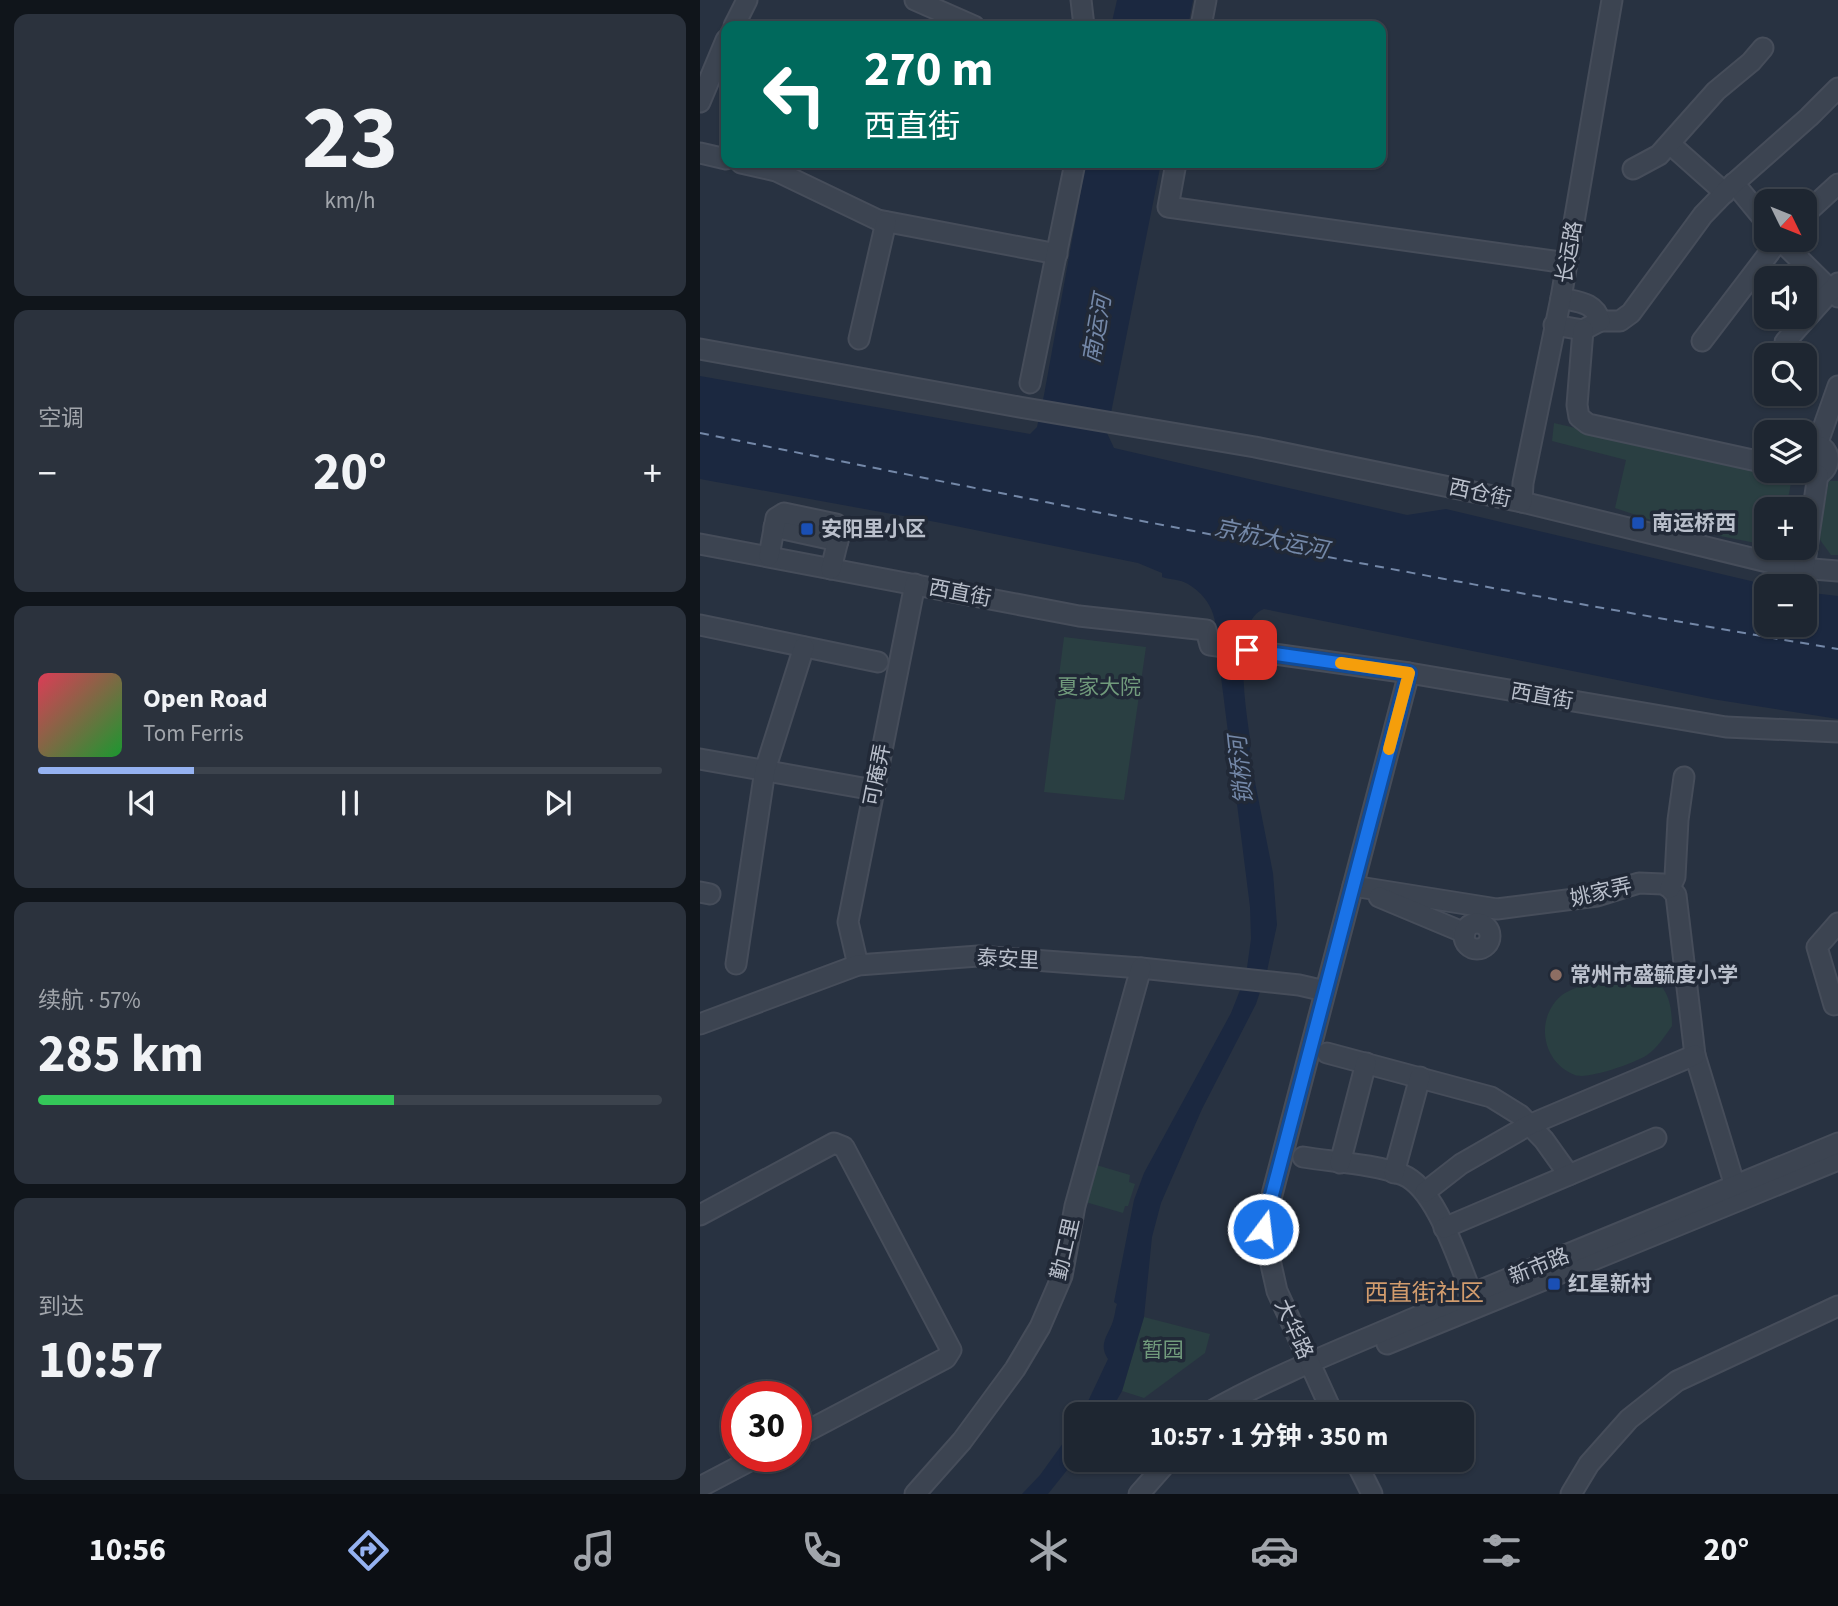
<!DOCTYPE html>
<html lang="zh">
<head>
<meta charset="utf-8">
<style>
	body { margin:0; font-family:"Source Sans 3","Noto Sans SC",sans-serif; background:#2b323d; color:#f1f3f6; height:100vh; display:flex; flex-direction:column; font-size:26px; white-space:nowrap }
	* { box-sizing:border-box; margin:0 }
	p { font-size:23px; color:#a1a5ab }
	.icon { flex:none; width:38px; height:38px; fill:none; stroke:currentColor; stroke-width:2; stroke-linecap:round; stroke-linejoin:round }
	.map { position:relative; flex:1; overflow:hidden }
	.details { display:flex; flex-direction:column; gap:14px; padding:14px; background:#10151b; width:700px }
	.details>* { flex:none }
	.guide { position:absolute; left:21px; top:21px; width:665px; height:147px; border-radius:14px; box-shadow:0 2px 5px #0004,0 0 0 2px #3c434d; background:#00695c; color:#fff; overflow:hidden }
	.needle { width:46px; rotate:133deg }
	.fabs { position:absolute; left:1054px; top:189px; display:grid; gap:14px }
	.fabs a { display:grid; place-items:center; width:63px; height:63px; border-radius:14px; background:#1e2631; box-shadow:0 2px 5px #0004,0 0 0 2px #3c434d; font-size:35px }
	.speed { position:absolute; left:21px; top:1381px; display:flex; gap:14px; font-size:35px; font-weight:700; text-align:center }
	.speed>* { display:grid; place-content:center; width:91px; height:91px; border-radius:50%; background:#1e2631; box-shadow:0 2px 5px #0004,0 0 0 2px #3c434d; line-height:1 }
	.speed .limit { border:10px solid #d22; background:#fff; color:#111 }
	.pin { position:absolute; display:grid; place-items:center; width:60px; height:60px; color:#fff; margin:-30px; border-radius:14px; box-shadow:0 4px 10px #0006 }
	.me { position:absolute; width:77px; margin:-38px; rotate:15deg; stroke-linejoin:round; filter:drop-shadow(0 0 5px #0008) }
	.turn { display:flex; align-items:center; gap:24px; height:147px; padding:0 28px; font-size:32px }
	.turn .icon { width:91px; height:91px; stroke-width:2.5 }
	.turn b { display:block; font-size:49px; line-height:60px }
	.big { font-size:52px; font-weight:700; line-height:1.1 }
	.details .tile { flex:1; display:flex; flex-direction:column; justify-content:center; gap:10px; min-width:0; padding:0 24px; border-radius:14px; background:#2b323d }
	.details .dial { align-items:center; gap:0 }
	.dial b { font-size:91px; line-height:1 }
	.song { display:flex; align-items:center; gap:21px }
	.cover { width:84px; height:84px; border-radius:10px; background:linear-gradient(135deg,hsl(350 70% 55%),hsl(130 70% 35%)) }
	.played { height:7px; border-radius:4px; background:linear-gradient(90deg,#95b2f1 25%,#3c434d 25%) }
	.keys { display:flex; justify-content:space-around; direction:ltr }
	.heat { display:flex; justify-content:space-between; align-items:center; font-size:38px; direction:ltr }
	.charge { height:10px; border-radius:5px; background:linear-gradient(90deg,#34c759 57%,#3c434d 0) }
	.trip { position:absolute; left:364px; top:1402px; width:410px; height:70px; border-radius:14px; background:#1e2631; box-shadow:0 2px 5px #0004,0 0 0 2px #3c434d; font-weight:700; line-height:70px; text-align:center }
	.tab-bar { display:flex; height:112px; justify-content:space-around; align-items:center; background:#0c0f14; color:#a1a5ab }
	.tab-bar .icon { width:49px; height:49px }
	.tab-bar .selected { color:#95b2f1 }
	.tab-bar b { font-size:32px; color:#f1f3f6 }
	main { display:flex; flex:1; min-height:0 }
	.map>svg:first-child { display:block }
</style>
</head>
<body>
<main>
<section class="details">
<div class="tile dial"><b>23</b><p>km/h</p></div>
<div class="tile"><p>空调</p>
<div class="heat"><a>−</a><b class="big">20°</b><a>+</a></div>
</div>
<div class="tile">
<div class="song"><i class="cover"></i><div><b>Open Road</b><p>Tom Ferris</p></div></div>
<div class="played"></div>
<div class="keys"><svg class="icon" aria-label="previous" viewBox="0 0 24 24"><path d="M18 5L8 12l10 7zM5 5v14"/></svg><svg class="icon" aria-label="pause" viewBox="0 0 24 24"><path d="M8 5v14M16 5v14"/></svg><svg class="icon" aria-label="next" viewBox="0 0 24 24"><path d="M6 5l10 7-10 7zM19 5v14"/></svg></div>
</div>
<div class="tile"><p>续航 · 57%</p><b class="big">285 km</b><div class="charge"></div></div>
<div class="tile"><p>到达</p><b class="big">10:57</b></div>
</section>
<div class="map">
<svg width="1138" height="1494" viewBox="0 0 1138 1494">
	<rect width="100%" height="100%" fill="#283241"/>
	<g fill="#2a3f42">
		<polygon points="854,423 1092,478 1086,509 1066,509 1066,545 969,526 915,508 926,460 852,441"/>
		<polygon points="1129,481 1138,481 1138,555 1131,555 1118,537"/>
		<polygon points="364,637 446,647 424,800 344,792"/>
		<path d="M 928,971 C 962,976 972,993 972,1026 C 965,1036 957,1048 947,1055 C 935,1063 887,1080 875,1075 C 842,1063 834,1018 862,995 C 872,987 913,976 928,971 Z"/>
		<polygon points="393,1164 430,1175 429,1182 435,1184 428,1206 425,1206 423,1213 382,1201"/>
		<polygon points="444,1317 510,1334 505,1353 444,1398 422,1391"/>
	</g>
	<g fill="#1b2840">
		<polygon points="417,0 493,0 488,26 411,26"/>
		<path d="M 386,163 L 461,163 L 407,433 L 414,448 L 707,515 L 746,509 L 1072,586 L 1066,586 L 1066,625 L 1104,625 L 1104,592 L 1138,596 L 1138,719 L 1012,699 L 564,609 C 530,621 547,716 551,745 L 549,752 L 573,873 L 577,925 L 567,971 L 556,1004 L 502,1109 L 461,1203 L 452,1237 L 444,1317 L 422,1391 L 409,1414 L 382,1414 L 408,1359 C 398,1344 408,1336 413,1321 C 415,1315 415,1310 417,1304 L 414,1302 L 434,1200 L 444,1173 L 531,1013 L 546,975 L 551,939 L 550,907 L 518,653 C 517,624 516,601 488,584 C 480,579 471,580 462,577 L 462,573 L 438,563 L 236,522 L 0,479 L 0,376 L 330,434 L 337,427 L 344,395 Z"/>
		<polygon points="376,1425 376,1459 348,1494 322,1494 340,1475"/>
	</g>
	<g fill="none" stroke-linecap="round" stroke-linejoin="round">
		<path stroke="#7488a8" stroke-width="2" stroke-dasharray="9 7" stroke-linecap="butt" d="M 0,433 C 379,509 757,585 1138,649"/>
		<defs>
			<g id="minor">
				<polyline points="215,0 274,26"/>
				<polyline points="381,0 384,26"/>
				<polyline points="34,26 47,0"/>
				<polyline points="501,26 506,0"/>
				<polyline points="0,102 26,40"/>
				<polyline points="970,144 1025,193"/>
				<polyline points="0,153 26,159"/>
				<polyline points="41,163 76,171 178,220 357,254"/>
				<polyline points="476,163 468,207 867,263"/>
				<polyline points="933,169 959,155 1016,91 1051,62 1063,48"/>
				<polyline points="1034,183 1066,222"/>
				<polyline points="1104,215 1138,184"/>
				<polyline points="1080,240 1138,297"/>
				<polyline points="900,321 920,321 931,313 1003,215 1032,185 1109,117 1138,88"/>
				<path d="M 854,325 L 883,330 L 900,321 C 895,302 878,302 861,298"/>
				<polyline points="883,330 877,405 879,417 888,424 1057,461 1066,460"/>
				<polyline points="159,339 186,222"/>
				<polyline points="1002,341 1079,240"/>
				<polyline points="1085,342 1138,283"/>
				<polyline points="0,349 319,407 555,447 822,502 1088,567 1138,571"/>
				<polyline points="330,383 375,163"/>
				<polyline points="1117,445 1138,386"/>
				<path d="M 1104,450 C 1126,435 1138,464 1118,475 L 1104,470"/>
				<polyline points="822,502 823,483 861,298 912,0"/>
				<polyline points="74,527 138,541"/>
				<polyline points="0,544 379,616 506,630 510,645 709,673 1026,727 1138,732"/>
				<polyline points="69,556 76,518 84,513 136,524 140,532 131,569"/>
				<polyline points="1104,568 1118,475"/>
				<polyline points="0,625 178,662"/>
				<polyline points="0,759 174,790"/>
				<polyline points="653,886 797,909 897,896 939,883 963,884 970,888 976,895 995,1055 1035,1186"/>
				<polyline points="970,888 975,877 978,820 984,777"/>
				<polyline points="0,892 10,894"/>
				<polyline points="679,897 765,933"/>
				<polyline points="1138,923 1117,947 1134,1005 1138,1002"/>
				<circle cx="777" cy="936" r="13"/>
				<polyline points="36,964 65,770 104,647"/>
				<polyline points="158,965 148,922 215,584"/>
				<polyline points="0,1024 158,965 278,956 441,968 599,985 625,991"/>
				<polyline points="627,1053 791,1097 820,1115 844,1140 869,1175"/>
				<path d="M 603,1157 C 634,1162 675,1164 703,1175 C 737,1189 758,1262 772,1294"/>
				<polyline points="640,1163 666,1063"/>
				<polyline points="694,1173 720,1077"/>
				<polyline points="725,1192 761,1164 829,1125 995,1055"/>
				<polyline points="0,1215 134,1143 144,1147 251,1350 246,1358 96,1437"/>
				<polyline points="744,1228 956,1138"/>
				<polyline points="687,1344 1138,1160"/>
				<path d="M 506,1414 C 574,1375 647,1347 719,1316 C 858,1257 999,1201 1138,1143"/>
				<polyline points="633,1414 577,1291 563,1229 709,673"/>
				<polyline points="655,1460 672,1494"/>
				<polyline points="0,1487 59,1456"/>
				<polyline points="215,1494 262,1441 315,1369 340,1327 362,1276 375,1206 441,968"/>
				<polyline points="439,1494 469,1460"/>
				<polyline points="871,1494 889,1464 929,1419 977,1381 1138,1306"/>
			</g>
		</defs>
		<use href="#minor" stroke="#464d5a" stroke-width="23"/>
		<use href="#minor" stroke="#3c4451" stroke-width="19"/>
	</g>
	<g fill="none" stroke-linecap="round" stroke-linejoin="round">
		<defs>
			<polyline id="route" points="547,650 709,673 563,1229"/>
		</defs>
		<use href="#route" stroke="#114b97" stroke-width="18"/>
		<use href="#route" stroke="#1a73e8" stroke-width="12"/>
		<polyline stroke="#f59e0b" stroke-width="12" points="641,663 709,673 689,749"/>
	</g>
	<g fill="#1a4fb4" stroke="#212937" stroke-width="2.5">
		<rect x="931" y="516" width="14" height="14" rx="3.5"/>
		<rect x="100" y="522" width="14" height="14" rx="3.5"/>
		<rect x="847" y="1277" width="14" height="14" rx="3.5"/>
	</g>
	<circle fill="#8d6e63" stroke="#212937" stroke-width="2.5" cx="856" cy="975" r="7"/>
	<g text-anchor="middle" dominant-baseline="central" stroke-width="7" stroke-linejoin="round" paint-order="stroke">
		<g font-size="21" fill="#b9bfcb" stroke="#212937">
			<text transform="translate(869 252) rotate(-80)">长运路</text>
			<text transform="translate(780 493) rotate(12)">西仓街</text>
			<text transform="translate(260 593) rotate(11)">西直街</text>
			<text transform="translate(842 696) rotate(10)">西直街</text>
			<text transform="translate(177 775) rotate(-79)">可庵弄</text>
			<text transform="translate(901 892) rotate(-13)">姚家弄</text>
			<text transform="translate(308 959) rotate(3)">泰安里</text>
			<text transform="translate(365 1249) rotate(-77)">勤工里</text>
			<text transform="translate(839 1266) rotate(-22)">新市路</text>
			<text transform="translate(594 1329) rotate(66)">大华路</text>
		</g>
		<g font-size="21" font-weight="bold" fill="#b9bfcb" stroke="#212937" text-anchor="start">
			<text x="952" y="523">南运桥西</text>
			<text x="121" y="529">安阳里小区</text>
			<text x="870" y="975">常州市盛毓度小学</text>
			<text x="868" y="1284">红星新村</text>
		</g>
		<g font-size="21" fill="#719b7c" stroke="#212937">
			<text x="399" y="687">夏家大院</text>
			<text x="463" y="1350">暂园</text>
		</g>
		<g font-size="23" font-style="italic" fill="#7488a8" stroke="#212937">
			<text transform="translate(397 329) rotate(-80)">南运河</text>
			<text transform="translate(571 539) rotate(12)">京杭大运河</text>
			<text transform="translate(541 770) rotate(-96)">锁桥河</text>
		</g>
		<g font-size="24" fill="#d29c6d" stroke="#212937">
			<text x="724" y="1293">西直街社区</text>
		</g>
	</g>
</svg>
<div class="fabs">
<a><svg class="needle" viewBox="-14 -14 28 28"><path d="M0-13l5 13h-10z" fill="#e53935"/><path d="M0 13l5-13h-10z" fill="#a1a5ab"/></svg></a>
<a><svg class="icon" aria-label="sound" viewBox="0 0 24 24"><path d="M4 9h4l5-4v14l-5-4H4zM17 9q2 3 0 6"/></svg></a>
<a><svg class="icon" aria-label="search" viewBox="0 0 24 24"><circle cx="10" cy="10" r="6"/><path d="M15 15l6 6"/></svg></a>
<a><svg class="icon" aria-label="layers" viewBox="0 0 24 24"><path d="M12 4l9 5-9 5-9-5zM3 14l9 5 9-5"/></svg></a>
<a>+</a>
<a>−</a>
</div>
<div class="speed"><div class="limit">30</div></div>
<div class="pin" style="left:547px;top:650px;background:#d93025"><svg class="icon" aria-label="arrive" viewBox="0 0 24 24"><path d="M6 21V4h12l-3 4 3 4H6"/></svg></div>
<svg class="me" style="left:563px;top:1229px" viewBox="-20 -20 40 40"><circle r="17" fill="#1a73e8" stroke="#fff" stroke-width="3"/><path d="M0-11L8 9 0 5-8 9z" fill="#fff"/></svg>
<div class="trip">10:57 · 1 分钟 · 350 m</div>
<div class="guide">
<div class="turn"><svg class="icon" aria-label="left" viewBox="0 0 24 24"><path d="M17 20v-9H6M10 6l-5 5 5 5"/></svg><div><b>270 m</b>西直街</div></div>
</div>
</div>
</main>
<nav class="tab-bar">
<b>10:56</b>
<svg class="icon selected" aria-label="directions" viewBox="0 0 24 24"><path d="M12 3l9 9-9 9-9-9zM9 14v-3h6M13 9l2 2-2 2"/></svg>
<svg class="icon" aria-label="music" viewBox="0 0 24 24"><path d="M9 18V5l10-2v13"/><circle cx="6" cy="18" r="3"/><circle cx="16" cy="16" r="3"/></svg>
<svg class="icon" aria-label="phone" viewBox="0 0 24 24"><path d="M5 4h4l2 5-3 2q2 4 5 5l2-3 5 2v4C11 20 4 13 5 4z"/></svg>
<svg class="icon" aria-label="climate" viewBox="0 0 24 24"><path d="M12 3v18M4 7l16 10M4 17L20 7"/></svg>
<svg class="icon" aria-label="car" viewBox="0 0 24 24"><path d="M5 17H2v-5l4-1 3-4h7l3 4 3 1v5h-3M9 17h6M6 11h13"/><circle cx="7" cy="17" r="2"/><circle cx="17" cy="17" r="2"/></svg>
<svg class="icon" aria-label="filters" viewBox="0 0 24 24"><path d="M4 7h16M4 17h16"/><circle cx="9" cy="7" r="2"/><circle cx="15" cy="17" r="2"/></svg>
<b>20°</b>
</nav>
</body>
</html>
